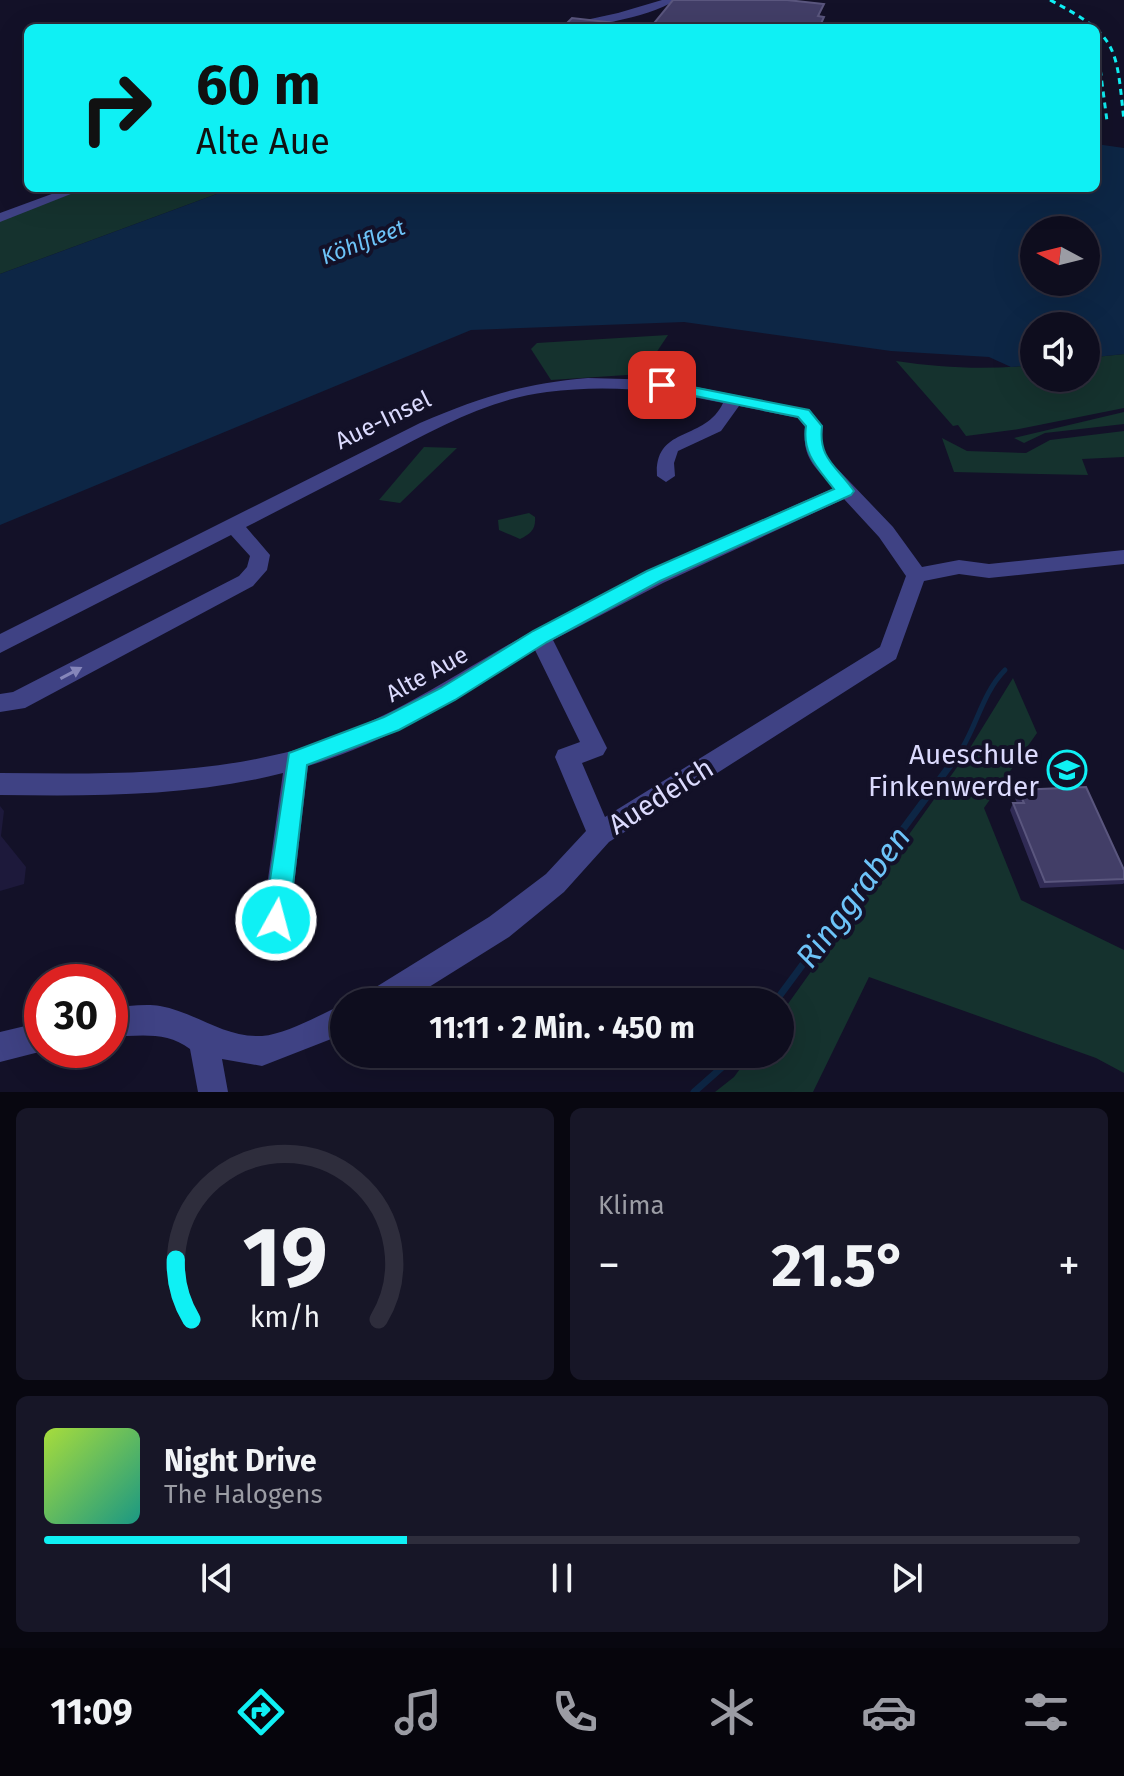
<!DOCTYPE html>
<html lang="de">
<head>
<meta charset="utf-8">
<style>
	body { margin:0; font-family:"Fira Sans",sans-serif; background:#171627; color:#f1f3f6; height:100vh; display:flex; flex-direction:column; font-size:30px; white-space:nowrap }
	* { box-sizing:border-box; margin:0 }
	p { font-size:26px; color:#9b9ca4 }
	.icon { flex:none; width:44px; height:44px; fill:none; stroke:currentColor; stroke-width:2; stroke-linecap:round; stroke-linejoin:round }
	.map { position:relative; height:1092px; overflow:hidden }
	.panel { display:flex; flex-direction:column; gap:16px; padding:16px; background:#080710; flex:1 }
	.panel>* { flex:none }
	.banner { position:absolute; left:24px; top:24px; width:1076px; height:168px; border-radius:12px; box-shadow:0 8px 32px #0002,0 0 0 2px #2e2d3c; background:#0ff0f4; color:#111; overflow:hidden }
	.needle { width:52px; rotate:277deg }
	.buttons { position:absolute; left:1020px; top:216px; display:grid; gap:16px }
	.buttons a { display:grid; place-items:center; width:80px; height:80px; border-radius:50%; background:#0e0d1e; box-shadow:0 8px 32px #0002,0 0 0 2px #2e2d3c; font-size:40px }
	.speed { position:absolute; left:24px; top:964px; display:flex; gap:16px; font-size:40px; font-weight:700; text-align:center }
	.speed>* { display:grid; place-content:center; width:104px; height:104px; border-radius:50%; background:#0e0d1e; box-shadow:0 8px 32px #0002,0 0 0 2px #2e2d3c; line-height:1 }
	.speed .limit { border:12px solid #d22; background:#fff; color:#111 }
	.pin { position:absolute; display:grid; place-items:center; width:68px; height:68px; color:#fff; margin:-34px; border-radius:16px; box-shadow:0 4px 12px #0006 }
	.me { position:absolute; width:88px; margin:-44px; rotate:7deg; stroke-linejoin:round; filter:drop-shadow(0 0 6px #0008) }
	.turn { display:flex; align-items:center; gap:28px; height:168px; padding:0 40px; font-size:36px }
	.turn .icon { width:104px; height:104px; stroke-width:2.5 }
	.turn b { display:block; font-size:56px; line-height:68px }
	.big { font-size:60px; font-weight:700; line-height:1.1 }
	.panel .tile { flex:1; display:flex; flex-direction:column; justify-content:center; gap:12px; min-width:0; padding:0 28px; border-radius:12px; background:#171627 }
	.panel .dial { align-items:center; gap:0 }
	.dial svg { height:208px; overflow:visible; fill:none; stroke:#2e2d3c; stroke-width:7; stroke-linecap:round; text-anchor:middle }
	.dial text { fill:#f1f3f6; stroke:none }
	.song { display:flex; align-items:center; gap:24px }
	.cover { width:96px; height:96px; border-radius:12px; background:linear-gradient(135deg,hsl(80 70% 55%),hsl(170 70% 35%)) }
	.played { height:8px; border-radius:4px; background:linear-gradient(90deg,#0ff0f4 35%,#2e2d3c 35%) }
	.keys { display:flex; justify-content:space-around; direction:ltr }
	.heat { display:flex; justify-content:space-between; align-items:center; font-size:44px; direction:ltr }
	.panel .tiles { flex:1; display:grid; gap:16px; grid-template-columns:1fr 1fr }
	.tile:last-child { grid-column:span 2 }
	.trip { position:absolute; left:330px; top:988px; width:464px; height:80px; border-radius:40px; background:#0e0d1e; box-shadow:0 8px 32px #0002,0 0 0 2px #2e2d3c; font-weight:700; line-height:80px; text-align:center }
	.menu { display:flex; height:128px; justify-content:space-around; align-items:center; background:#06050c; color:#9b9ca4 }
	.menu .icon { width:56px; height:56px }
	.menu .active { color:#0ff0f4 }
	.menu b { font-size:36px; color:#f1f3f6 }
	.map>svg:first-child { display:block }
</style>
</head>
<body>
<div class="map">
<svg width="1124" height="1092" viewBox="0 0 1124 1092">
	<rect width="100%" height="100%" fill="#131128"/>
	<g fill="#15322e">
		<polygon points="86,188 187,188 193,192 203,188 233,188 0,274 0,220"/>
		<polygon points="668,335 642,374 551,380 531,349 537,343"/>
		<path d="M 1124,354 L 1124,408 L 1019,429 L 966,436 L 958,425 L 953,426 L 896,361 C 943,368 987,370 1034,365 L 1034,378 L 1086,378 L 1086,358 Z"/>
		<polygon points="1124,412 1124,424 1045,433 1024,443 1014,438"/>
		<polygon points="1124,431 1124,457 1082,459 1088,475 954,472 942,438 967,451 1026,453 1050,440"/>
		<polygon points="424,447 457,448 400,503 379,500"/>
		<path d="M 529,513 L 535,517 C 536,529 531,534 520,539 L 499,530 L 498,520 Z"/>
		<polygon points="1013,678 1037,733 984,808 1021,900 1124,950 1124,1073 1096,1058 869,977 813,1092 715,1092 734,1077 751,1054 780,1054 780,1015 965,756"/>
	</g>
	<path fill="#0d2645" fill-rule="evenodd" d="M 1096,144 L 1124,148 L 1124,354 L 1086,358 L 1086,326 L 1034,326 L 1034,365 L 1011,367 L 989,357 L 891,351 L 684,322 L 471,330 L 0,525 L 0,274 L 233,188 L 1096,188 ZM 1034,230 L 1086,230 L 1086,282 L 1034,282 Z"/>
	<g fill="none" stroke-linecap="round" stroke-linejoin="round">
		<path stroke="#0d2645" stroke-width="5" d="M 956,758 C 976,731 981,694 1005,670"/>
		<g stroke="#0d2645" stroke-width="7">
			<polyline points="775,1002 957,756"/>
			<polyline points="694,1092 737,1054"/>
		</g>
		<g fill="#3f4284" fill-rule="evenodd">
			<path d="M 662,0 L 676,0 C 645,19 586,28 549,28 L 618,13 Z"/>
			<polygon points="68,188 86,188 0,222 0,213"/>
			<path d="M 588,378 L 662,380 L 810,410 L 823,426 L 821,448 L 827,458 L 893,527 L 922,567 L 959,560 L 989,564 L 1124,550 L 1124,564 L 989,578 L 959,574 L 924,581 L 896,659 L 609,842 L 564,892 L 509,937 L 405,1002 L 363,1002 L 368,992 L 489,917 L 546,874 L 586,831 L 555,757 L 558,750 L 580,742 L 535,650 C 461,695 392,741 308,766 L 289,928 L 285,938 L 275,941 L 265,938 L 261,928 L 283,773 C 190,797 95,796 0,795 L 0,773 C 99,774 199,776 295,750 C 383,726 454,674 533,631 C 630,578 732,533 834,488 C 814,466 802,458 805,427 L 798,418 L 739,406 L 721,431 L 678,451 L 674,463 L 675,476 L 666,482 L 657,476 C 654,425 705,442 723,403 C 664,390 607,384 547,392 C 488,399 434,430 382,457 C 337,480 291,504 246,527 L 270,555 L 267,570 L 253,586 L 25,708 L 0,712 L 0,694 L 13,692 L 239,576 L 247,567 L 250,556 L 231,535 L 0,653 L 0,634 L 420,423 C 481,397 521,384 588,378 ZM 844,499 L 879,537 L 906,576 L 880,647 L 605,817 L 582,763 L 603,755 L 607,748 L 553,640 L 663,583 Z"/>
			<path d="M 344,1004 L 344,1034 L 262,1066 L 222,1059 L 228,1092 L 198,1092 L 190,1049 C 166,1031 139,1036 110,1037 L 110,1007 C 126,1007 145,1003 160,1006 C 195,1012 224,1038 262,1036 C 287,1034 321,1014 344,1004 Z"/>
			<polygon points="42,1022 42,1050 47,1050 0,1062 0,1032"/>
		</g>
		<g stroke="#0ff0f4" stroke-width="3" stroke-dasharray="6 5" stroke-linecap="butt">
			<path d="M 1050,0 C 1119,36 1116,47 1124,121"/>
			<polyline points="1096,37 1107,121"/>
		</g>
	</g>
	<polygon fill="#302b55" points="1018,790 1124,870 1124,883 1123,884 1040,888 1010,810 1013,803 1017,803 1014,796"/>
	<polygon fill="#1d193b" points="0,806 4,811 1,836 26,867 24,884 0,891"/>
	<g fill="#423e67" stroke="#5a567e" stroke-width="2">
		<polygon points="673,0 787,0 824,4 818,16 824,17 819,28 765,28 749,26 748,28 562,28 572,18 651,27"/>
		<polygon points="1086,787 1124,870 1124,879 1045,882 1013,803 1024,803 1018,790"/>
	</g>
	<defs><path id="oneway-solid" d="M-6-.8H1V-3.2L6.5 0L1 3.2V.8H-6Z" transform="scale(2)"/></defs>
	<use fill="#8586ba" href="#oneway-solid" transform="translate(71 673) rotate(-28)"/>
	<path fill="#0ff0f4" stroke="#0a9c9f" stroke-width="2" d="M 662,381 L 809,410 L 822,426 C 818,459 837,466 854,491 L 851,495 L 660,581 L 547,642 L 455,700 L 399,730 L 307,765 L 289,920 L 285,929 L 276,932 L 268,929 L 264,920 L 289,753 L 384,717 L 441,688 L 533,631 L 647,571 L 834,489 C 818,468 802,454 806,426 L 798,417 L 656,388 L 654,385 Z"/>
	<defs>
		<symbol id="school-ring" viewBox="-11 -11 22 22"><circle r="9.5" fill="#131128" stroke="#0ff0f4" stroke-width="1.5"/><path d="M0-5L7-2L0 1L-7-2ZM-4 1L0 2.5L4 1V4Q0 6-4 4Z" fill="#0ff0f4"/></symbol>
	</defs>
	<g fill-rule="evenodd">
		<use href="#school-ring" x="1045" y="748" width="44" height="44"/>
	</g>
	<g text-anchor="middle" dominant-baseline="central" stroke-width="8" stroke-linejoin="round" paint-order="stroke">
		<g font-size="22" font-style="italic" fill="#6dc3f8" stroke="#131128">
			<text transform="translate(363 242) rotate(-21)">Köhlfleet</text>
		</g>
		<g font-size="24" fill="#dbdafd" stroke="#131128">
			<text transform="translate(383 420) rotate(-26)">Aue-Insel</text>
			<text transform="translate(427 674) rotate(-29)">Alte Aue</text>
		</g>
		<g font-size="28" fill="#dbdafd" stroke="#131128" text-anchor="end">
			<text x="1039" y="754">Aueschule<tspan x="1039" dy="32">Finkenwerder</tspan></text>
		</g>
		<g font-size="28" fill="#dbdafd" stroke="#131128">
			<text transform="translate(661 796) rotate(-32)">Auedeich</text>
		</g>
		<g font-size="32" font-style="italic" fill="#6dc3f8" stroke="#131128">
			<text transform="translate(853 897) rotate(-53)">Ringgraben</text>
		</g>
	</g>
</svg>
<div class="buttons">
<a><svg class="needle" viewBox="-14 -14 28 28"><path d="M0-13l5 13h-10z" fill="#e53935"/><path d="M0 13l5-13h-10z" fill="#9b9ca4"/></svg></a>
<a><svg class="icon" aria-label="sound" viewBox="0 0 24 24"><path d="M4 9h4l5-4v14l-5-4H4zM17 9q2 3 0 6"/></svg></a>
</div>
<div class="speed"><div class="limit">30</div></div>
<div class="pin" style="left:662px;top:385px;background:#d93025"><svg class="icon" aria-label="arrive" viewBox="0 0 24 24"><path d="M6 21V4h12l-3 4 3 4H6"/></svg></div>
<svg class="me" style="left:276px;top:920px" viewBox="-20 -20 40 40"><circle r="17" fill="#0ff0f4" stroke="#fff" stroke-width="3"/><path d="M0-11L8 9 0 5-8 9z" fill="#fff"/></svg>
<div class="trip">11:11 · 2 Min. · 450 m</div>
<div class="banner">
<div class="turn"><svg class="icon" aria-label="right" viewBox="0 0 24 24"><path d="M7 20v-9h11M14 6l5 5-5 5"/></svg><div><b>60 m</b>Alte Aue</div></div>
</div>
</div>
<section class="panel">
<div class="tiles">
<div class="tile dial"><svg viewBox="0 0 100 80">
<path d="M14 69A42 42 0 1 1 86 69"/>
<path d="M14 69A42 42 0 0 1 8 46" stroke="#0ff0f4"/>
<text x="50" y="56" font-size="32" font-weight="700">19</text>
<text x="50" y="72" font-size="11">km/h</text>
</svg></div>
<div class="tile"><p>Klima</p>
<div class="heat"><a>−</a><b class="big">21.5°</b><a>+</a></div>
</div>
<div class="tile">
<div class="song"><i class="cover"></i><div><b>Night Drive</b><p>The Halogens</p></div></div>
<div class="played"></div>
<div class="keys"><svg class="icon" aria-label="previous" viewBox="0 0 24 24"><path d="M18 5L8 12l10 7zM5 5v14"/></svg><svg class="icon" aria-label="pause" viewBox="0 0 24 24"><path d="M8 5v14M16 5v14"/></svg><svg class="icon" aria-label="next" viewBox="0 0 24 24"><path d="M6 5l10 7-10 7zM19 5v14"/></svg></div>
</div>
</div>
</section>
<nav class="menu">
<b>11:09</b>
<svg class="icon active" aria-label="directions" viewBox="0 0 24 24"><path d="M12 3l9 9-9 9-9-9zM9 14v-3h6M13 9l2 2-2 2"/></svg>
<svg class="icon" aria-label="music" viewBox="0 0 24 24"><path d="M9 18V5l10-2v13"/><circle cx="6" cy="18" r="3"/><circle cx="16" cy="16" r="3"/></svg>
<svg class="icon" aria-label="phone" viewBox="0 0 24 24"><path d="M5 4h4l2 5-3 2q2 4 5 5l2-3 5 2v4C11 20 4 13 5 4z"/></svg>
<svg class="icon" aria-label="climate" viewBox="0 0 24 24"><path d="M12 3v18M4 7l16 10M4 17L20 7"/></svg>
<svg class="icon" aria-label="car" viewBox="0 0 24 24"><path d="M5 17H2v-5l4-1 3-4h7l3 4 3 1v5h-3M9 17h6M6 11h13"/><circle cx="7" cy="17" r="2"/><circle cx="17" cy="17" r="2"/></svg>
<svg class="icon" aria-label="filters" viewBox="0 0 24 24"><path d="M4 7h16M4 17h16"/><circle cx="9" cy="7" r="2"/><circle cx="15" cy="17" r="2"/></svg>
</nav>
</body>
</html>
